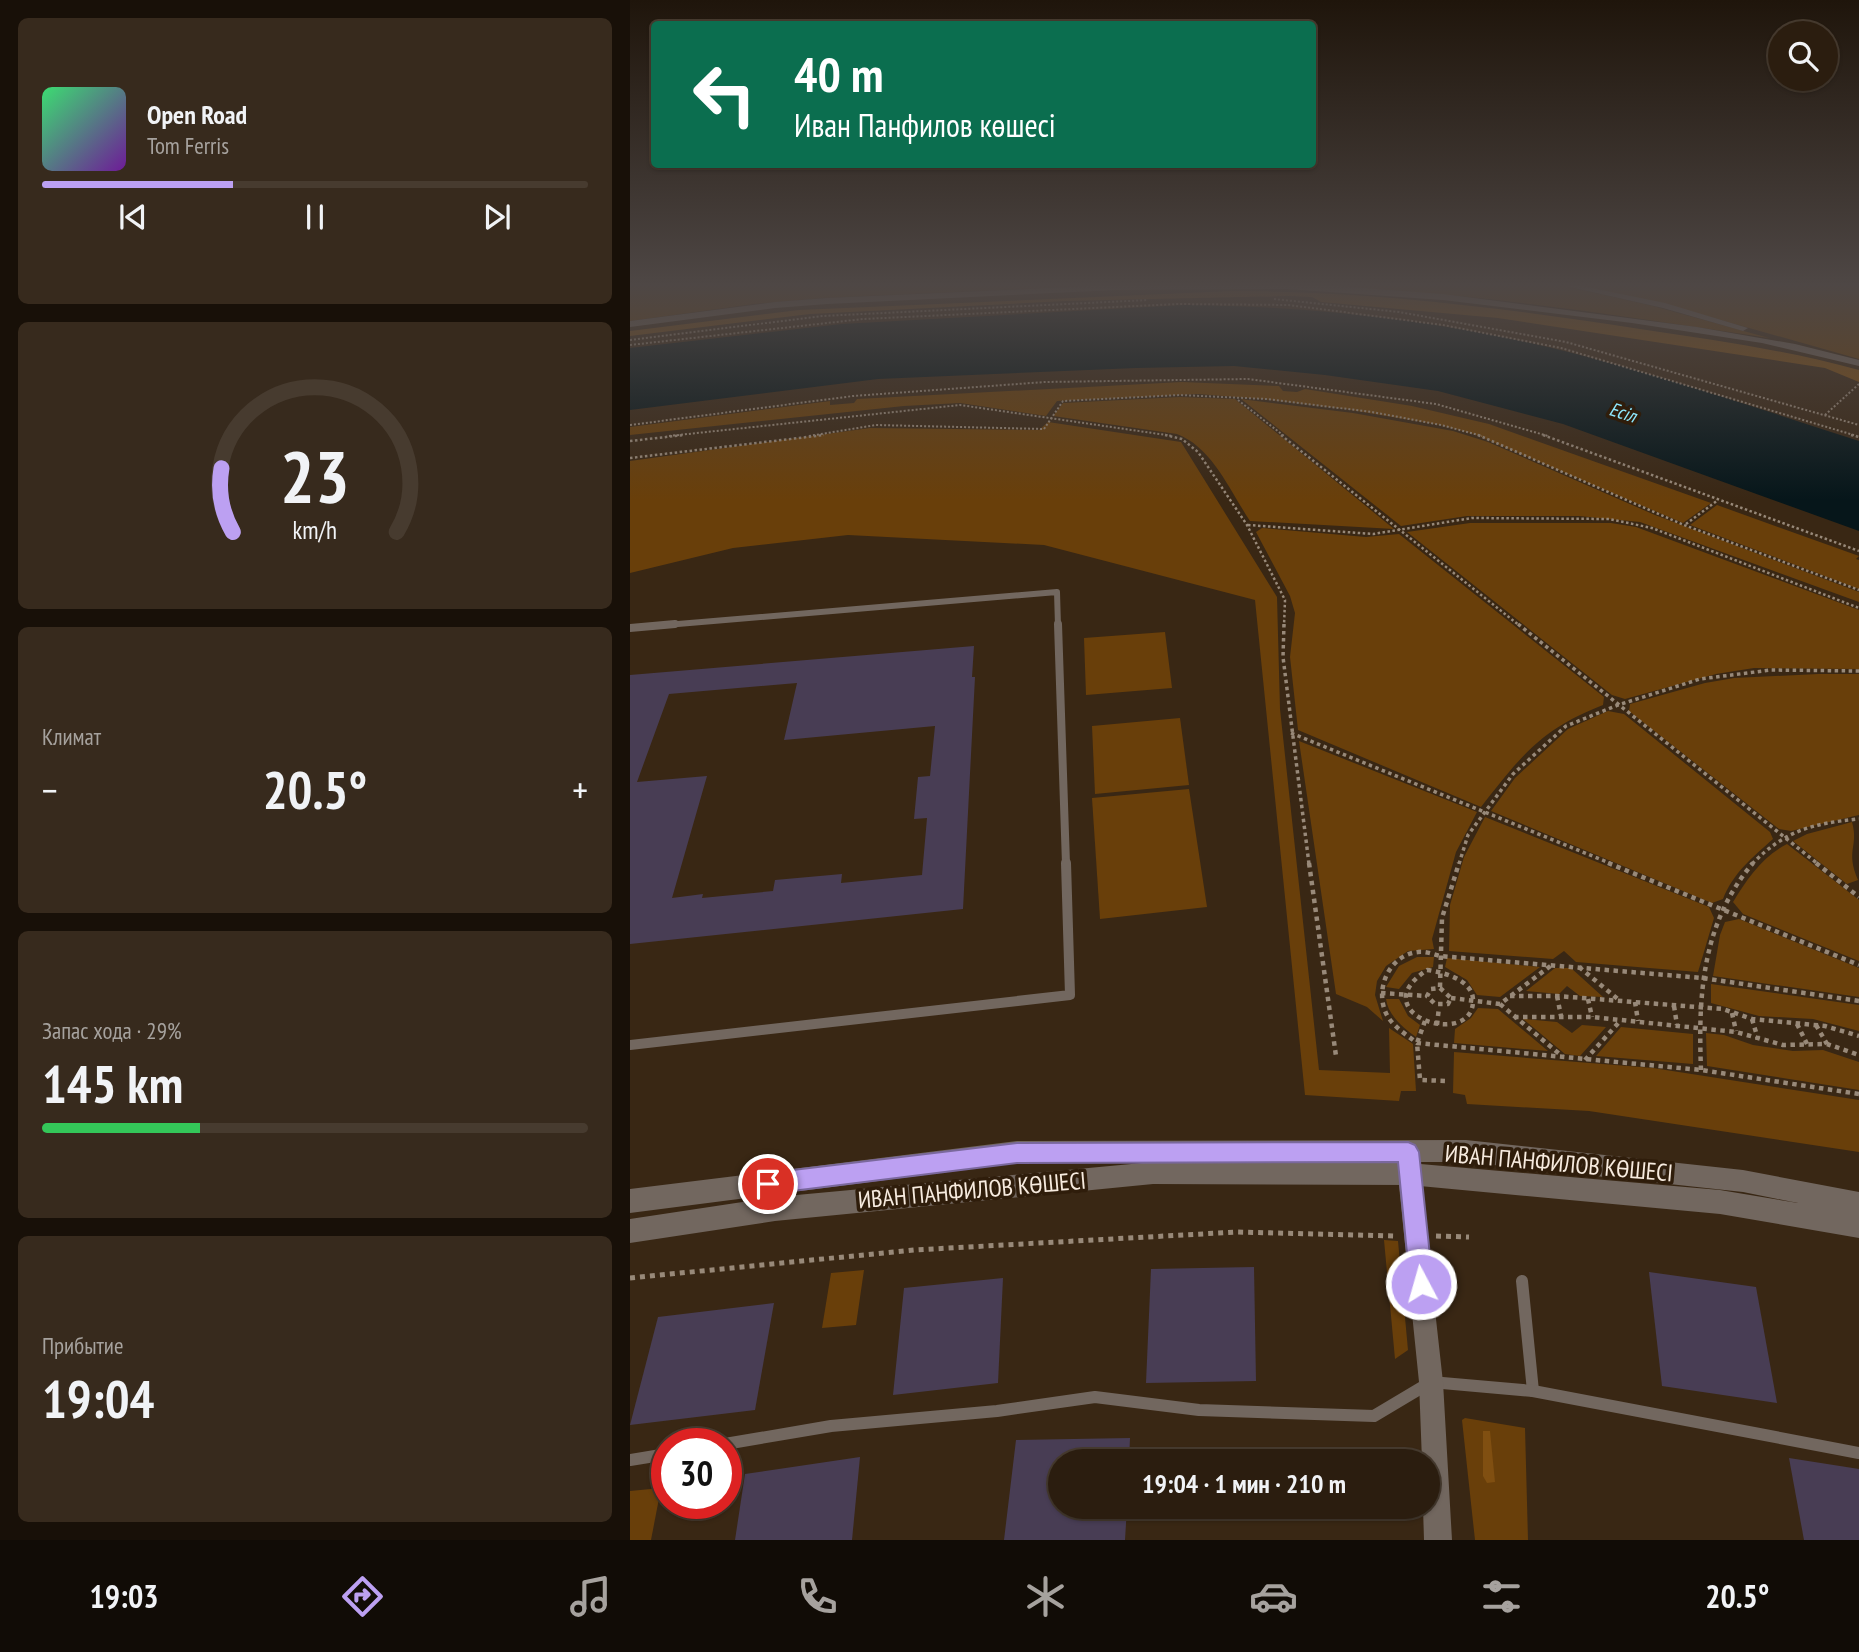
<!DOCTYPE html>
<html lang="ru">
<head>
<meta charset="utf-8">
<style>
	body { margin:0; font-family:"PT Sans Narrow",sans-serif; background:#372a1d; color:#f1f3f6; height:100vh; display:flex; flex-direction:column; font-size:26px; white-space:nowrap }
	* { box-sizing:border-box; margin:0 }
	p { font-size:23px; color:#a6a29e }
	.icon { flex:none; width:38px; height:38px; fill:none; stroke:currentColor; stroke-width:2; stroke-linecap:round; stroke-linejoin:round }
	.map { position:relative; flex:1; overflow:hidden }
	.panel { display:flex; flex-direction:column; gap:18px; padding:18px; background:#181008; width:630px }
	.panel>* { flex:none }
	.banner { position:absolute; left:21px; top:21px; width:665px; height:147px; border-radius:7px; box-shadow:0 2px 5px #0004,0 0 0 2px #473b2f; background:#0b6e4f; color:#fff; overflow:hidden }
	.controls { position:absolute; left:1138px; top:21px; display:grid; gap:14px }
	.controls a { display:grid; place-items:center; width:70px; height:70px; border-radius:50%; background:#2b1d0f; box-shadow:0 2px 5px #0004,0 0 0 2px #473b2f; font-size:35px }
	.speed { position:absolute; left:21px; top:1428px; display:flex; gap:14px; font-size:35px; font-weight:700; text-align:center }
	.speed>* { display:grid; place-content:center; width:91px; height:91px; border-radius:50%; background:#2b1d0f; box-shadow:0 2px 5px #0004,0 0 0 2px #473b2f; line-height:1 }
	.speed .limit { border:10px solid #d22; background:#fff; color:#111 }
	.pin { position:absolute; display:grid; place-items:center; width:60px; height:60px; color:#fff; margin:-30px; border:4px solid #fff; border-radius:50%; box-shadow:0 2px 7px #0007 }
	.me { position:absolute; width:77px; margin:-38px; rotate:354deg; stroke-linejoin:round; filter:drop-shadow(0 0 5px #0008) }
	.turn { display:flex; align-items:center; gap:24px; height:147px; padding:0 28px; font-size:32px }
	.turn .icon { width:91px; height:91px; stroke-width:2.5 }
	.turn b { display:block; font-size:49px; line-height:60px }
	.big { font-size:52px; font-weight:800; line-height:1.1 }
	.panel .card { flex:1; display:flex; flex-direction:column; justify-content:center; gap:10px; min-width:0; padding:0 24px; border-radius:10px; background:#372a1d }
	.panel .dial { align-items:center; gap:0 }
	.dial svg { height:182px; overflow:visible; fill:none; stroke:#473b2f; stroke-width:7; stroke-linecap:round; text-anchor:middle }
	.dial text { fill:#f1f3f6; stroke:none }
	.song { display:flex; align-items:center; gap:21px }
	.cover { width:84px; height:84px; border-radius:10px; background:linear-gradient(135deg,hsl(140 70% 55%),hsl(280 70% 35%)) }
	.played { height:7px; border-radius:4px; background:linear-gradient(90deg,#bca0f2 35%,#473b2f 35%) }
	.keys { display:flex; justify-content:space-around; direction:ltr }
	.heat { display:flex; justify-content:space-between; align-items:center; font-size:38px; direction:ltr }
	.charge { height:10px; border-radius:5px; background:linear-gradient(90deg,#34c759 29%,#473b2f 0) }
	.trip { position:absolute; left:418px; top:1449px; width:392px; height:70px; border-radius:35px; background:#2b1d0f; box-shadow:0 2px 5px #0004,0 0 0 2px #473b2f; font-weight:800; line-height:70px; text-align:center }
	.tabs { display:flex; height:112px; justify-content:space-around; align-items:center; background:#110c06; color:#a6a29e }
	.tabs .icon { width:49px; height:49px }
	.tabs .on { color:#bca0f2 }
	.tabs b { font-size:32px; color:#f1f3f6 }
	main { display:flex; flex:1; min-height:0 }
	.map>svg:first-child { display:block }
</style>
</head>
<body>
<main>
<section class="panel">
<div class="card">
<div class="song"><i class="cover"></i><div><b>Open Road</b><p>Tom Ferris</p></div></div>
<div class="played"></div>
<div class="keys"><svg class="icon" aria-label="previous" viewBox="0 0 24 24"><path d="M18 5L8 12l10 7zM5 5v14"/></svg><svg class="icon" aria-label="pause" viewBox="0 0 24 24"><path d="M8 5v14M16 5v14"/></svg><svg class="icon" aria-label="next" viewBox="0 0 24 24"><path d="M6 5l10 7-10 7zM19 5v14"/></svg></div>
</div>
<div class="card dial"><svg viewBox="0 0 100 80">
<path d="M14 69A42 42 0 1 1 86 69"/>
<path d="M14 69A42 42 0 0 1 9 41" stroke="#bca0f2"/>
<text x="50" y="56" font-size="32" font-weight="700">23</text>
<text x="50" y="72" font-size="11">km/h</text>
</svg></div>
<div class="card"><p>Климат</p>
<div class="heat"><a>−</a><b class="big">20.5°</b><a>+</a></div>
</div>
<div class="card"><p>Запас хода · 29%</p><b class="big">145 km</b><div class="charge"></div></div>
<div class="card"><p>Прибытие</p><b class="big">19:04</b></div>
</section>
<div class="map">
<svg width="1229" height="1540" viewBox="0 0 1229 1540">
	<rect width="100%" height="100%" fill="#392714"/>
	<g fill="#693f0a">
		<polygon points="0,285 479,285 192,298 124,304 0,321"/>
		<path d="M 650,285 L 929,285 L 1023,306 L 1139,338 C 976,313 814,288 650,285 Z"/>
		<polygon points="947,285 1229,285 1229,359 1045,307"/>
		<polygon points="552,382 649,386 653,391 667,392 675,389 782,406 859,424 1081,503 1053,523 844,434 810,425 715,409 632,399 568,394 427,401 416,416 330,403 274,406 0,435 0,427 200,401 200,405 224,403 227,399"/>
		<path d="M 550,397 L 605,399 L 764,529 L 620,521 C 600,491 582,447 547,434 L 423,416 L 433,403 Z"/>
		<polygon points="611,399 723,413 823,431 858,442 1025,515 1229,592 1229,602 1010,522 949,516 837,516 771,526"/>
		<polygon points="418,422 551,442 647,597 650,709 689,1070 760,1073 759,1028 783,1044 786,1091 771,1091 769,1101 675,1095 625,600 414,545 218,535 103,548 0,573 0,461 240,428 409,430"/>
		<polygon points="1087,505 1229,556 1226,559 1229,560 1229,589 1060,525"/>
		<polygon points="840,523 981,523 1006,527 1229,610 1229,669 1124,668 1086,674 995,699 982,695 777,532"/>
		<path d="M 632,528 L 736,537 L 769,534 L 974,697 L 973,705 C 911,729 891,756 851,807 L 668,730 L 660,657 L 665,613 L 660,596 L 626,532 Z"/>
		<polygon points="535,632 542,688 456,695 454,638"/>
		<polygon points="1188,674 1229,674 1229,815 1161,831 1149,829 999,711 1000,704 1075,683 1104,678"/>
		<path d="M 978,711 L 994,714 L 1140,832 L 1143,839 C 1123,857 1103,873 1093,899 L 1082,903 L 861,811 L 885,778 L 938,729 Z"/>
		<polygon points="550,718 559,785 465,794 462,726"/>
		<polygon points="669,741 847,812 826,852 802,939 804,949 778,951 756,966 747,981 745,995 753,1021 737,1007 706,994"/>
		<polygon points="559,789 577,907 470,919 462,798"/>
		<polygon points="855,817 1079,907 1084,918 1068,972 946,962 934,951 923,959 819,951 820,905 834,857"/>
		<path d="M 1222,822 C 1229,847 1215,850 1228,880 L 1217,884 L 1163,841 L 1177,834 Z"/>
		<path d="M 1157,844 L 1229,900 L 1229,961 L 1113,914 L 1103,902 C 1117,879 1132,857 1157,844 Z"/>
		<polygon points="1109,919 1229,968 1229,997 1083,976 1090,935 1095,922"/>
		<polygon points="787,957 804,957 803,967 782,973 769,989 756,987 769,966"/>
		<polygon points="817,958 910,967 870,997 847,995 837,980 815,967"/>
		<polygon points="925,968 941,968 973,997 950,996 937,986 929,994 896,991"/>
		<polygon points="1081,984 1229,1005 1229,1031 1183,1019 1129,1016 1081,1003"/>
		<path d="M 756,999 L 769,999 L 778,1016 L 790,1025 L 786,1037 C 773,1028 758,1015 756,999 Z"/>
		<polygon points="848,1008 868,1009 918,1051 824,1043 825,1029 841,1018"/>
		<polygon points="893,1019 927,1022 942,1033 952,1025 976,1027 950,1056 935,1054"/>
		<polygon points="991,1027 1063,1034 1063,1064 966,1056"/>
		<polygon points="1076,1033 1094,1035 1123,1045 1163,1051 1193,1050 1229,1062 1229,1090 1077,1066"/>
		<polygon points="824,1052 1023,1068 1229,1100 1229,1152 959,1111 837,1104 835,1095 823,1093"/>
		<polygon points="754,1240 768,1241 778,1350 765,1359"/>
		<polygon points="234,1270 226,1325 192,1328 201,1273"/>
		<polygon points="835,1418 895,1428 898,1540 845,1540 832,1420"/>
		<polygon points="31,1488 21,1540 0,1540 0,1491"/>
	</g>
	<g fill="#804f11">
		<path d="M 602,291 C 740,291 874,308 1010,329 C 1083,340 1157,350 1229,370 L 1229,382 L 1195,368 L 868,318 L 691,302 L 682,297 L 658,296 L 435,301 L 180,314 L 0,336 L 0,331 L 169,310 Z"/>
		<polygon points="853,1431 860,1431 865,1482 857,1483 853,1476"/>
	</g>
	<path fill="#06161a" d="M 555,305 C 676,306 800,319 918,347 C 1023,372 1126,408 1229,441 L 1229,531 L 933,424 L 808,391 L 695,375 L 604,366 L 506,368 L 248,379 L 0,410 L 0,348 L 212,324 Z"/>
	<g fill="#483d54" fill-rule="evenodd">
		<path d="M 344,646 L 342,677 L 345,677 L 333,909 L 0,944 L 0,675 ZM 167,683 L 154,740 L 305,726 L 300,776 L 288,777 L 284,819 L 297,818 L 292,875 L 211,883 L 212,874 L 145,880 L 143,891 L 72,898 L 73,894 L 42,898 L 77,776 L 7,782 L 39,694 Z"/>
		<polygon points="624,1267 626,1381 516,1383 521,1269"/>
		<polygon points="1019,1272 1126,1287 1147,1403 1032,1386"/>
		<polygon points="373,1278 368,1383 263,1395 274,1288"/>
		<polygon points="144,1303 125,1410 0,1425 28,1317"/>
		<polygon points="500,1438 499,1461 430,1461 430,1507 497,1507 495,1540 374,1540 386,1440"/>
		<polygon points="230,1457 222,1540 105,1540 115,1474"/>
		<polygon points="1159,1458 1229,1469 1229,1540 1174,1540"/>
	</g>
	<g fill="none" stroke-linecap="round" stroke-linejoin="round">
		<g stroke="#988979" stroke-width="2" stroke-dasharray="2 2" stroke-linecap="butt">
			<polyline points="644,299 769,312 936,342 1229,425"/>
			<polyline points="0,340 192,316 518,300"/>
			<polyline points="0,345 233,319 548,304 659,305 813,325 931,348 1227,436"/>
			<polyline points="608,400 654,436"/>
			<polyline points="1195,415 1229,384"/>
			<polyline points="0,425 223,396 415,382 618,379 806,404 918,436"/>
			<polyline points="39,436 330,405 543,436"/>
			<polyline points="179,436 246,425 414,429 433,401 550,395 636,399 742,412 811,425 852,436"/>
		</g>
		<g stroke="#988979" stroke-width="2.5" stroke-dasharray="2.5 2.5" stroke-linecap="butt">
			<polyline points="535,435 552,439 568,452 617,525 655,600 654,626"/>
			<polyline points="651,435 890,626"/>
			<polyline points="848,435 1054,525 1229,590"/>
			<polyline points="913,435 1229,551"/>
			<polyline points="1221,435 1229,437"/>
			<polyline points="0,441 54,435"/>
			<polyline points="0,458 194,435"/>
			<polyline points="1056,524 1088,500"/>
			<polyline points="618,525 743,534 842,518 979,519 1022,528 1229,608"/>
		</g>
		<g stroke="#988979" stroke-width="3.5" stroke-dasharray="3.5 3.5" stroke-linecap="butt">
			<polyline points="654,624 653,657 679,864"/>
			<polyline points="888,624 1188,864"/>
			<polyline points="661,733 982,864"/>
			<polyline points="829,864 838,835 883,774 936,726 988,705 1070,679 1141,670 1229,671"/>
			<path d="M 1122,864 C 1154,831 1183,823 1229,819"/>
		</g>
		<g stroke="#988979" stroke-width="4.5" stroke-dasharray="4.5 4.5" stroke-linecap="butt">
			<polyline points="679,863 706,1056"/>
			<polyline points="978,863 1229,965"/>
			<polyline points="1186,863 1229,897"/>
			<polyline points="949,967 989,1000"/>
			<path d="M 797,970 C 813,972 843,980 843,1000 C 844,1050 730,1014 797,970 Z"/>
			<polyline points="810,987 812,918 829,863"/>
			<polygon points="810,988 821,998 818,1004 805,1004 797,996 801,989"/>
			<polyline points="751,993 797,996"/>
			<polyline points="880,996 927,996 1093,1009 1122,1019 1195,1026 1229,1036"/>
			<polyline points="927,996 931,1016"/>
			<polyline points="821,998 870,1004 923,964"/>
			<polyline points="958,999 962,1017"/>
			<path d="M 1229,1001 L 1072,978 L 810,956 C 803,954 795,951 788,952 C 758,955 743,992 758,1017 C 765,1028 777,1035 787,1043 L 1071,1070 L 1229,1094"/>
			<polyline points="1005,1002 1008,1021"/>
			<polyline points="870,1004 933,1057"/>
			<polyline points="1044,1006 1047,1025"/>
			<polyline points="1102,1013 1106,1031"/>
			<polyline points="884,1017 962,1017 1106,1032 1153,1045 1197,1044 1229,1055"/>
			<polyline points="1122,1019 1128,1039"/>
			<polyline points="795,1021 787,1043 790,1080 817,1081"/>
			<polyline points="1167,1024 1177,1044"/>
			<polyline points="807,1025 809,1007"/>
			<polyline points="1186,1025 1197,1044"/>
			<polyline points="955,1060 991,1020"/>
			<path d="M 1071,1070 C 1068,995 1072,923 1123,863"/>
		</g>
		<g stroke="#988979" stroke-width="5" stroke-dasharray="5 5" stroke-linecap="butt">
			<polyline points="806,1236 839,1237"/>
			<polyline points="0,1278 284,1250 607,1232 767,1236"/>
		</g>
		<polyline stroke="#72675f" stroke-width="6" points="24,626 427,592 428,626"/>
		<g stroke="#72675f" stroke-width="8">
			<polyline points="428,624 436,864"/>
			<polyline points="0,628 45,624"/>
		</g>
		<polyline stroke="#72675f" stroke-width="10" points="0,1045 440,995 436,863"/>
		<g stroke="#72675f" stroke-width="12">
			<polyline points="892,1281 903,1391"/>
			<polyline points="95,1444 201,1426 367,1411 465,1397 569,1410 744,1416 801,1382 903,1391 1229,1453"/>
			<polyline points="0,1460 37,1454"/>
		</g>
		<g fill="#72675f" fill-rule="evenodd">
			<polygon points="485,285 694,285 813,294 1067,327 1165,344 1229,360 1229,366 1132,343 1002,323 813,300 657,289 485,290 197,304 145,308 0,327 0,321 145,302 197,298"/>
			<polygon points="931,285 947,285 1035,303 1118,328 1113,331 1033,308"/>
			<polygon points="778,1156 786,1159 789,1166 813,1382 822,1540 794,1540 793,1507 798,1507 798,1461 792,1461 789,1382 767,1166 770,1159"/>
		</g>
		<path fill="#72675f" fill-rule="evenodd" d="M 836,1140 L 1113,1170 L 1229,1192 L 1229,1238 L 1090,1214 L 779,1185 L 523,1184 L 145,1221 L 0,1243 L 0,1219 L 145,1197 L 512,1163 L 387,1163 L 0,1213 L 0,1189 L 387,1141 ZM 685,1162 L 836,1162 L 1113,1192 L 1168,1203 L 1090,1190 L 779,1163 Z"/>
	</g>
	<linearGradient id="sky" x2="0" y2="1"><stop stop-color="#1f150b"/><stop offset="0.57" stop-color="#4e4745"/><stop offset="1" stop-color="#4e4745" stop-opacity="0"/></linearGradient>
	<rect width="1229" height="500" fill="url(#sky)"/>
	<polygon fill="#bca0f2" stroke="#7a689d" stroke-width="2" points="778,1142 785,1145 789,1152 803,1284 800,1293 791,1296 783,1293 780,1284 768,1162 387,1163 138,1194 130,1191 127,1184 130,1176 138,1173 387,1143"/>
	<g text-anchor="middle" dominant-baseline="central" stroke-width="7" stroke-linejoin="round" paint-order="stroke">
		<g font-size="19" font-style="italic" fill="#8fe9ff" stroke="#2f1d0b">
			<text transform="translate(993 412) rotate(18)">Есіл</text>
		</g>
		<g font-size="24" fill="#f7ebdf" stroke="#2f1d0b">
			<text transform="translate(929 1163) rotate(5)">ИВАН ПАНФИЛОВ КӨШЕСІ</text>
			<text transform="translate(342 1190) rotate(-5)">ИВАН ПАНФИЛОВ КӨШЕСІ</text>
		</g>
	</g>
</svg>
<div class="controls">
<a><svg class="icon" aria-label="search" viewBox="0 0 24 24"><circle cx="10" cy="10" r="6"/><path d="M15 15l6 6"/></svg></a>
</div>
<div class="speed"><div class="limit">30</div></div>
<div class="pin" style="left:138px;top:1184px;background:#d93025"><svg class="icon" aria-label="arrive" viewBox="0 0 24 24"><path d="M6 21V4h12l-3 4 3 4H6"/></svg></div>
<svg class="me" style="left:791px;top:1284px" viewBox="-20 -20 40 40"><circle r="17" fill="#bca0f2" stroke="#fff" stroke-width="3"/><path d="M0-11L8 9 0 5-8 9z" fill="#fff"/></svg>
<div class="trip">19:04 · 1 мин · 210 m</div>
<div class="banner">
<div class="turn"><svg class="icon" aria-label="left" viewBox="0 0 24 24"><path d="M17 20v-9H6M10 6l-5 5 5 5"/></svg><div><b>40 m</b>Иван Панфилов көшесі</div></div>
</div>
</div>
</main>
<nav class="tabs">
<b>19:03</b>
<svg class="icon on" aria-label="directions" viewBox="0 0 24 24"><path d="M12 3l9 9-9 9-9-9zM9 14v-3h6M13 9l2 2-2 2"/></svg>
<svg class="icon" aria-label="music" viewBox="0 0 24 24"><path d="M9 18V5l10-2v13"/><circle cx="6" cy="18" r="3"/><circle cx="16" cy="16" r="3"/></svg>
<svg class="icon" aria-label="phone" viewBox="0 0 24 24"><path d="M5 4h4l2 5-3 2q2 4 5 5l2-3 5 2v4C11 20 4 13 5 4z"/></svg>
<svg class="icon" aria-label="climate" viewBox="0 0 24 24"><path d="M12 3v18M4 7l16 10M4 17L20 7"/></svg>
<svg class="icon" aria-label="car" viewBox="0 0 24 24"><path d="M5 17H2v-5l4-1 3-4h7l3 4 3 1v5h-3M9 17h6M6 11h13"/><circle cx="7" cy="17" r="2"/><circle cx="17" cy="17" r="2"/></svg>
<svg class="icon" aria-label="filters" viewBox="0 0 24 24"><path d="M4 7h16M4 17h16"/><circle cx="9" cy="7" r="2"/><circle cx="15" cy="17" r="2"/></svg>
<b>20.5°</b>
</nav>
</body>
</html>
